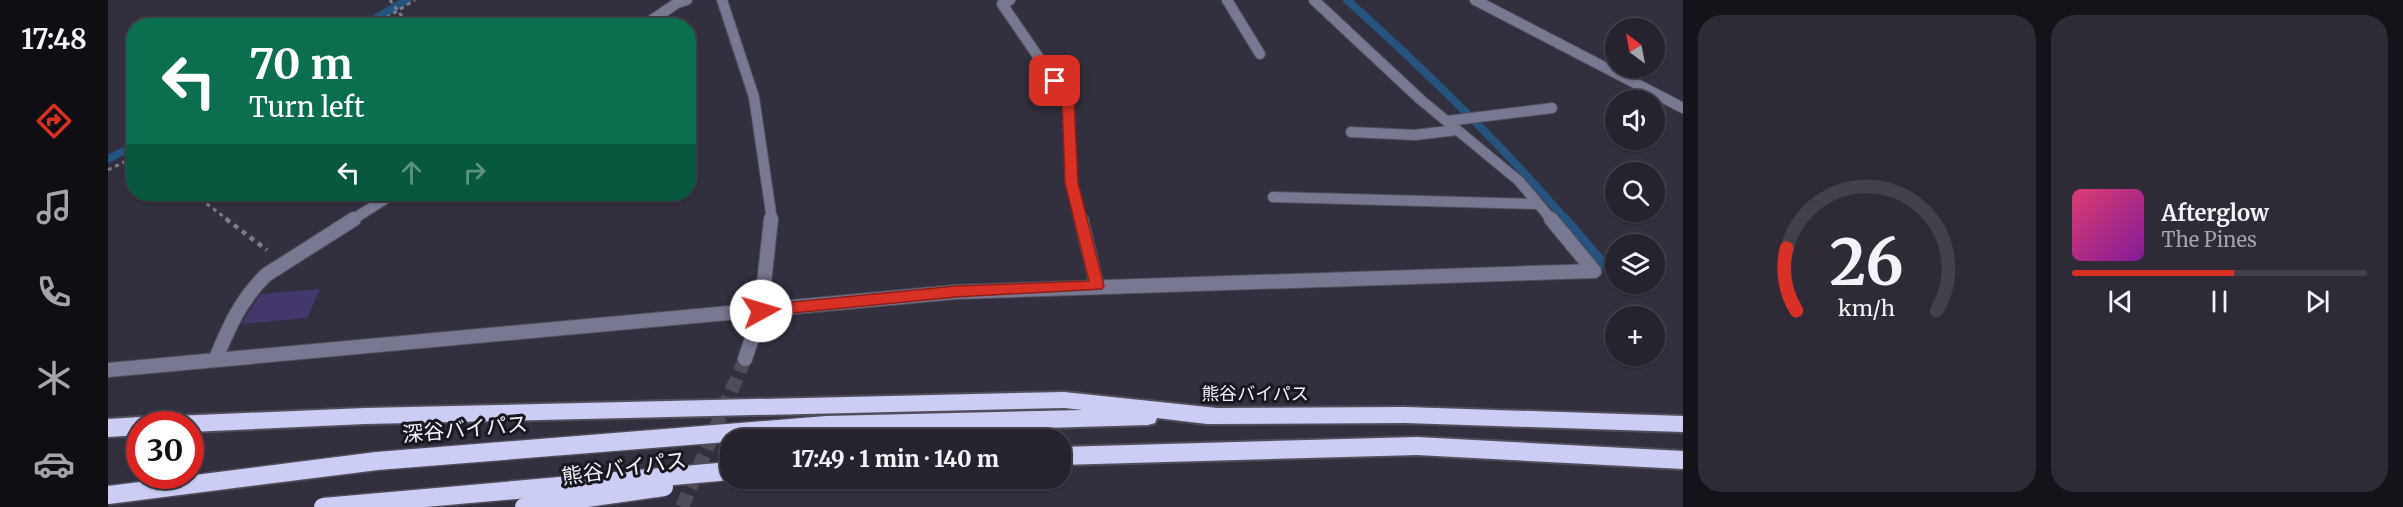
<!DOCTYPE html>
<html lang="en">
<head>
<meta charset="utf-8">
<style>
	body { margin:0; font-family:Merriweather,"Noto Sans JP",serif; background:#2e2b36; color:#f1f3f6; height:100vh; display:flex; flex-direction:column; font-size:22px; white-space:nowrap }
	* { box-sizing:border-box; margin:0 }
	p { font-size:20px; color:#a4a4aa }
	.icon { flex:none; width:33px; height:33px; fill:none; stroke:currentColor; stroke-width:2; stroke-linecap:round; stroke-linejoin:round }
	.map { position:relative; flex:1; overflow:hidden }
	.sheet { display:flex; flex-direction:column; gap:15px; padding:15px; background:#151319; width:720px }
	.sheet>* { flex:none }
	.hud { position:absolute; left:18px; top:18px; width:570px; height:183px; border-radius:24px; box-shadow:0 2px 4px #0004,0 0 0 2px #42404a; background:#0b6e4f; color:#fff; overflow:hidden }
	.needle { width:39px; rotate:328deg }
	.fabs { position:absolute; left:1497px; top:18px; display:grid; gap:12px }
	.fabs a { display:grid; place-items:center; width:60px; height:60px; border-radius:50%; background:#26232e; box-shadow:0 2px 4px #0004,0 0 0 2px #42404a; font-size:30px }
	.speed { position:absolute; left:18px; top:411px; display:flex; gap:12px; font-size:30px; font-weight:700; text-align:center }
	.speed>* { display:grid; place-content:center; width:78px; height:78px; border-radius:50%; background:#26232e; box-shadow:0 2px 4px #0004,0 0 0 2px #42404a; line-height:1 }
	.speed .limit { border:9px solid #d22; background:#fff; color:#111 }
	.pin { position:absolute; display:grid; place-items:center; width:51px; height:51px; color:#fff; margin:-26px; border-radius:12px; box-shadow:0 3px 9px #0006 }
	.me { position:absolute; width:66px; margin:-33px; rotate:84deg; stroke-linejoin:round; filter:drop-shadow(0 0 4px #0008) }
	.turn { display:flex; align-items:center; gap:21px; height:126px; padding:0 24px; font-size:27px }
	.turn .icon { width:78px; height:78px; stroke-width:2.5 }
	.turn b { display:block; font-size:42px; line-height:51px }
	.lanes { display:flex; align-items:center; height:57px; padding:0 24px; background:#0003; justify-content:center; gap:30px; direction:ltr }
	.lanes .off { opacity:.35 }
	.sheet .widget { flex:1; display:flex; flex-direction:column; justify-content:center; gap:9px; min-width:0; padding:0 21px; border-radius:24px; background:#2e2b36 }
	.sheet .dial { align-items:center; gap:0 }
	.dial svg { height:156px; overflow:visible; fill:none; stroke:#42404a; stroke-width:7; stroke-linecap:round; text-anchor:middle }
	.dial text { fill:#f1f3f6; stroke:none }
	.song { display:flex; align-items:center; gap:18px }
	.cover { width:72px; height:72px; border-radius:9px; background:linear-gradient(135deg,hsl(340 70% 55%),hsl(290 70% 35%)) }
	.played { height:6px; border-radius:3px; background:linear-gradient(90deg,#d93025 55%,#42404a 55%) }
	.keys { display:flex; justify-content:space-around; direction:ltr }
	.sheet .tiles { flex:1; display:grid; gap:15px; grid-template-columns:repeat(2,1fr) }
	.trip { position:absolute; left:612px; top:429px; width:351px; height:60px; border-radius:24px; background:#26232e; box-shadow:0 2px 4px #0004,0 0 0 2px #42404a; font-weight:800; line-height:60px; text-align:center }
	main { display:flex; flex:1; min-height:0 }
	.tab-bar { display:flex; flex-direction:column; width:108px; justify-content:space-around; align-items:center; background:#0f0e12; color:#a4a4aa }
	.tab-bar .icon { width:42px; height:42px }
	.tab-bar .active { color:#d93025 }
	.tab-bar b { font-size:27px; color:#f1f3f6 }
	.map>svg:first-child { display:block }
</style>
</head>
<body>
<main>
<nav class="tab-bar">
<b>17:48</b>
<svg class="icon active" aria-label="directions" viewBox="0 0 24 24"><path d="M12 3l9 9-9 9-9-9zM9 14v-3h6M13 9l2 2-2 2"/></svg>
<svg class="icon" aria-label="music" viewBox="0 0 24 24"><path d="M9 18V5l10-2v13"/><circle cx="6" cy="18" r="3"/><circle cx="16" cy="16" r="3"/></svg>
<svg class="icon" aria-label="phone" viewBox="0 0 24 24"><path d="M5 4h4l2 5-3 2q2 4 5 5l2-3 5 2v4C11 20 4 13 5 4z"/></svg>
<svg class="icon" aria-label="climate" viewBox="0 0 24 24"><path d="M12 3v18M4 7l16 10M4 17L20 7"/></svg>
<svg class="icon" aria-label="car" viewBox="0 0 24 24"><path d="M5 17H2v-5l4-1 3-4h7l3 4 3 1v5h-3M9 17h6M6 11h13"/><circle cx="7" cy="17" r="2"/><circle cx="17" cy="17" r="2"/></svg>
</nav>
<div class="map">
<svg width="1575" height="507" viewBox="0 0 1575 507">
	<rect width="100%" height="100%" fill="#322f3e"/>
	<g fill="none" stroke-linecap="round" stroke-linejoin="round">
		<g stroke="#25537d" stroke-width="8">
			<path d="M 1239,0 C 1316,69 1391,142 1458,220"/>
			<polyline points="255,26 299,0"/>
			<polyline points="0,159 26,146"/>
		</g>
		<polyline stroke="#25537d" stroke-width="10" points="1457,219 1496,265"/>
	</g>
	<polygon fill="#44376b" points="212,289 199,318 133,324 153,294"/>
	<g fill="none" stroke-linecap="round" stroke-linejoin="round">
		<polyline stroke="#4f4c5a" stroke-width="14" stroke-dasharray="14 7" stroke-linecap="butt" points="574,507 637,359"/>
		<defs>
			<g id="minor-far1">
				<polyline points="614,0 646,97 664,220"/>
				<polyline points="902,0 894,4 960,100 964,183 973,220"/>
				<polyline points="1119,0 1152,54"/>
				<polyline points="1206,0 1313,100 1411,181 1444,220"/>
				<polyline points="535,26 569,3 579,0"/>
				<polyline points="1339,121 1444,108"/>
				<polyline points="1243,132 1307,135 1349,130"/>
				<polyline points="1165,197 1430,204"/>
				<polyline points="244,220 285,194"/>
			</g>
			<g id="minor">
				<polyline points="973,219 989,286"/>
				<polyline points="1443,219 1486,271"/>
				<path d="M 108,358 C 121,327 133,299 158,275 L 246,219"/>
				<polyline points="637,359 653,311 663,219"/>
				<polyline points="0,370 848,292 1486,271"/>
			</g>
			<polyline id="tertiary" points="1367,0 1575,108"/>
			<g id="trunk">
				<polygon points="956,392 1109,408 1297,407 1575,416 1575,432 1297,423 1099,424 1049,418 1047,423 1040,425 719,434 712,431 709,425 712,419 719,416 975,410 956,408 257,424 82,432 82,424 57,424 60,418 67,416 257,408"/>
				<polygon points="32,417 39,420 41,424 32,424 32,435 0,437 0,419"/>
				<polygon points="1309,437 1575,451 1575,469 1309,455 952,465 952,447"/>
			</g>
		</defs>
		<use href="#minor-far1" stroke="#514e5c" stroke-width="12"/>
		<use href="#minor" stroke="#514e5c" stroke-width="16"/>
		<use href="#tertiary" stroke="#514e5c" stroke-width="12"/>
		<use href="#trunk" stroke="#514e5c" stroke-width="4"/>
		<g stroke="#7d7b88" stroke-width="3" stroke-dasharray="4 4" stroke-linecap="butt">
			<polyline points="282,0 301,26"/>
			<polyline points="265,26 307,0"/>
			<polyline points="0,170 26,157"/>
			<polyline points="86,194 120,220"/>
		</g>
		<polyline stroke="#7d7b88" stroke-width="4.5" stroke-dasharray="5 5" stroke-linecap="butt" points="118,219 159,250"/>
		<use href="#minor-far1" stroke="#777891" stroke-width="10"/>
		<use href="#minor" stroke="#777891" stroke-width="14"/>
		<use href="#tertiary" stroke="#777891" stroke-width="10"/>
		<use href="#trunk" fill="#cccdf4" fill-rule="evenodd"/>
		<defs>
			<g id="trunk-bridge">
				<polyline points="0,495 269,461 719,425"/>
				<polyline points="215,507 622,471"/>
				<polyline points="416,507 556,487"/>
			</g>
		</defs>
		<use href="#trunk-bridge" stroke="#514e5c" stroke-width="21" stroke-linecap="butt"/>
		<use href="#trunk-bridge" stroke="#cccdf4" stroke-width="18"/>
	</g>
	<polygon fill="#d93025" stroke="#8d1f18" stroke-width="1.5" points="943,79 951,79 966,100 970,183 996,286 994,289 848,297 653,316 648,315 646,311 653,305 848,286 981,281 957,183 954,100 941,81"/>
	<g text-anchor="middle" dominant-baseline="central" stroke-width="6" stroke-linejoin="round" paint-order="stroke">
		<g font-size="18" fill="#f3f2fc" stroke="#1a181f">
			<text x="1147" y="393">熊谷バイパス</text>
		</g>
		<g font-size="21" fill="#f3f2fc" stroke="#1a181f">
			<text transform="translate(357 429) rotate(-5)">深谷バイパス</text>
			<text transform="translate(516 468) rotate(-8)">熊谷バイパス</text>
		</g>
	</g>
</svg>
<div class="fabs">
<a><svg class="needle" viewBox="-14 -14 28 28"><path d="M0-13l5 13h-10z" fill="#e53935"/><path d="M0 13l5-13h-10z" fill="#a4a4aa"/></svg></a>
<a><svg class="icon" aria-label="sound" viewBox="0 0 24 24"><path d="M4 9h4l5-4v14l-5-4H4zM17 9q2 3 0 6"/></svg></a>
<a><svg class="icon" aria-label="search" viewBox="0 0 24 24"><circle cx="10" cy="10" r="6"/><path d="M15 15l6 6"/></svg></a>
<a><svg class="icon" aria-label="layers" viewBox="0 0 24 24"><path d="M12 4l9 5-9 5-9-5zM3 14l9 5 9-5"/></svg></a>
<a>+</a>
</div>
<div class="speed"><div class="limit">30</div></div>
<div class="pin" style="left:947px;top:81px;background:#d93025"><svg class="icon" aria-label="arrive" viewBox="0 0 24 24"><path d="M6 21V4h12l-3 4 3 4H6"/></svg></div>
<svg class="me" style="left:653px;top:311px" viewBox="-20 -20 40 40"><circle r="19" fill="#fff"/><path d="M0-13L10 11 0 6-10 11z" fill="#d93025"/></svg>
<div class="trip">17:49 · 1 min · 140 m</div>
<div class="hud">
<div class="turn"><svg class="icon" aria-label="left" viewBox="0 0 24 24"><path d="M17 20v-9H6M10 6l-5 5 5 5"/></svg><div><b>70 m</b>Turn left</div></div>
<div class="lanes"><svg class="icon" aria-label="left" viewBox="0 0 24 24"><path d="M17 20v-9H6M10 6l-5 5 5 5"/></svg><svg class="icon off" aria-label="ahead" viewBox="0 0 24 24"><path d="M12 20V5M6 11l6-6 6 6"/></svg><svg class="icon off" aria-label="right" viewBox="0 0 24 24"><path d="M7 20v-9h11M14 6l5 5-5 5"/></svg></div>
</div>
</div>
<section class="sheet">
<div class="tiles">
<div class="widget dial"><svg viewBox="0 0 100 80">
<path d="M14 69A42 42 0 1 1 86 69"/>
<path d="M14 69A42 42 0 0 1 9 37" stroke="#d93025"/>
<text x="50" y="56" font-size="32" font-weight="700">26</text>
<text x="50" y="72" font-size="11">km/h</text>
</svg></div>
<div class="widget">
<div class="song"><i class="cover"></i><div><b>Afterglow</b><p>The Pines</p></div></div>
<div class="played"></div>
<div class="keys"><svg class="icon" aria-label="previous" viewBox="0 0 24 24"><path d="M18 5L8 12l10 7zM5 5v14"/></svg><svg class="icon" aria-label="pause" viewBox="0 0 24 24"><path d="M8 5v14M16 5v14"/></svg><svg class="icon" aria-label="next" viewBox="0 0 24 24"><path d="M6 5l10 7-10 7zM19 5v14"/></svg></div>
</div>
</div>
</section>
</main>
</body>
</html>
